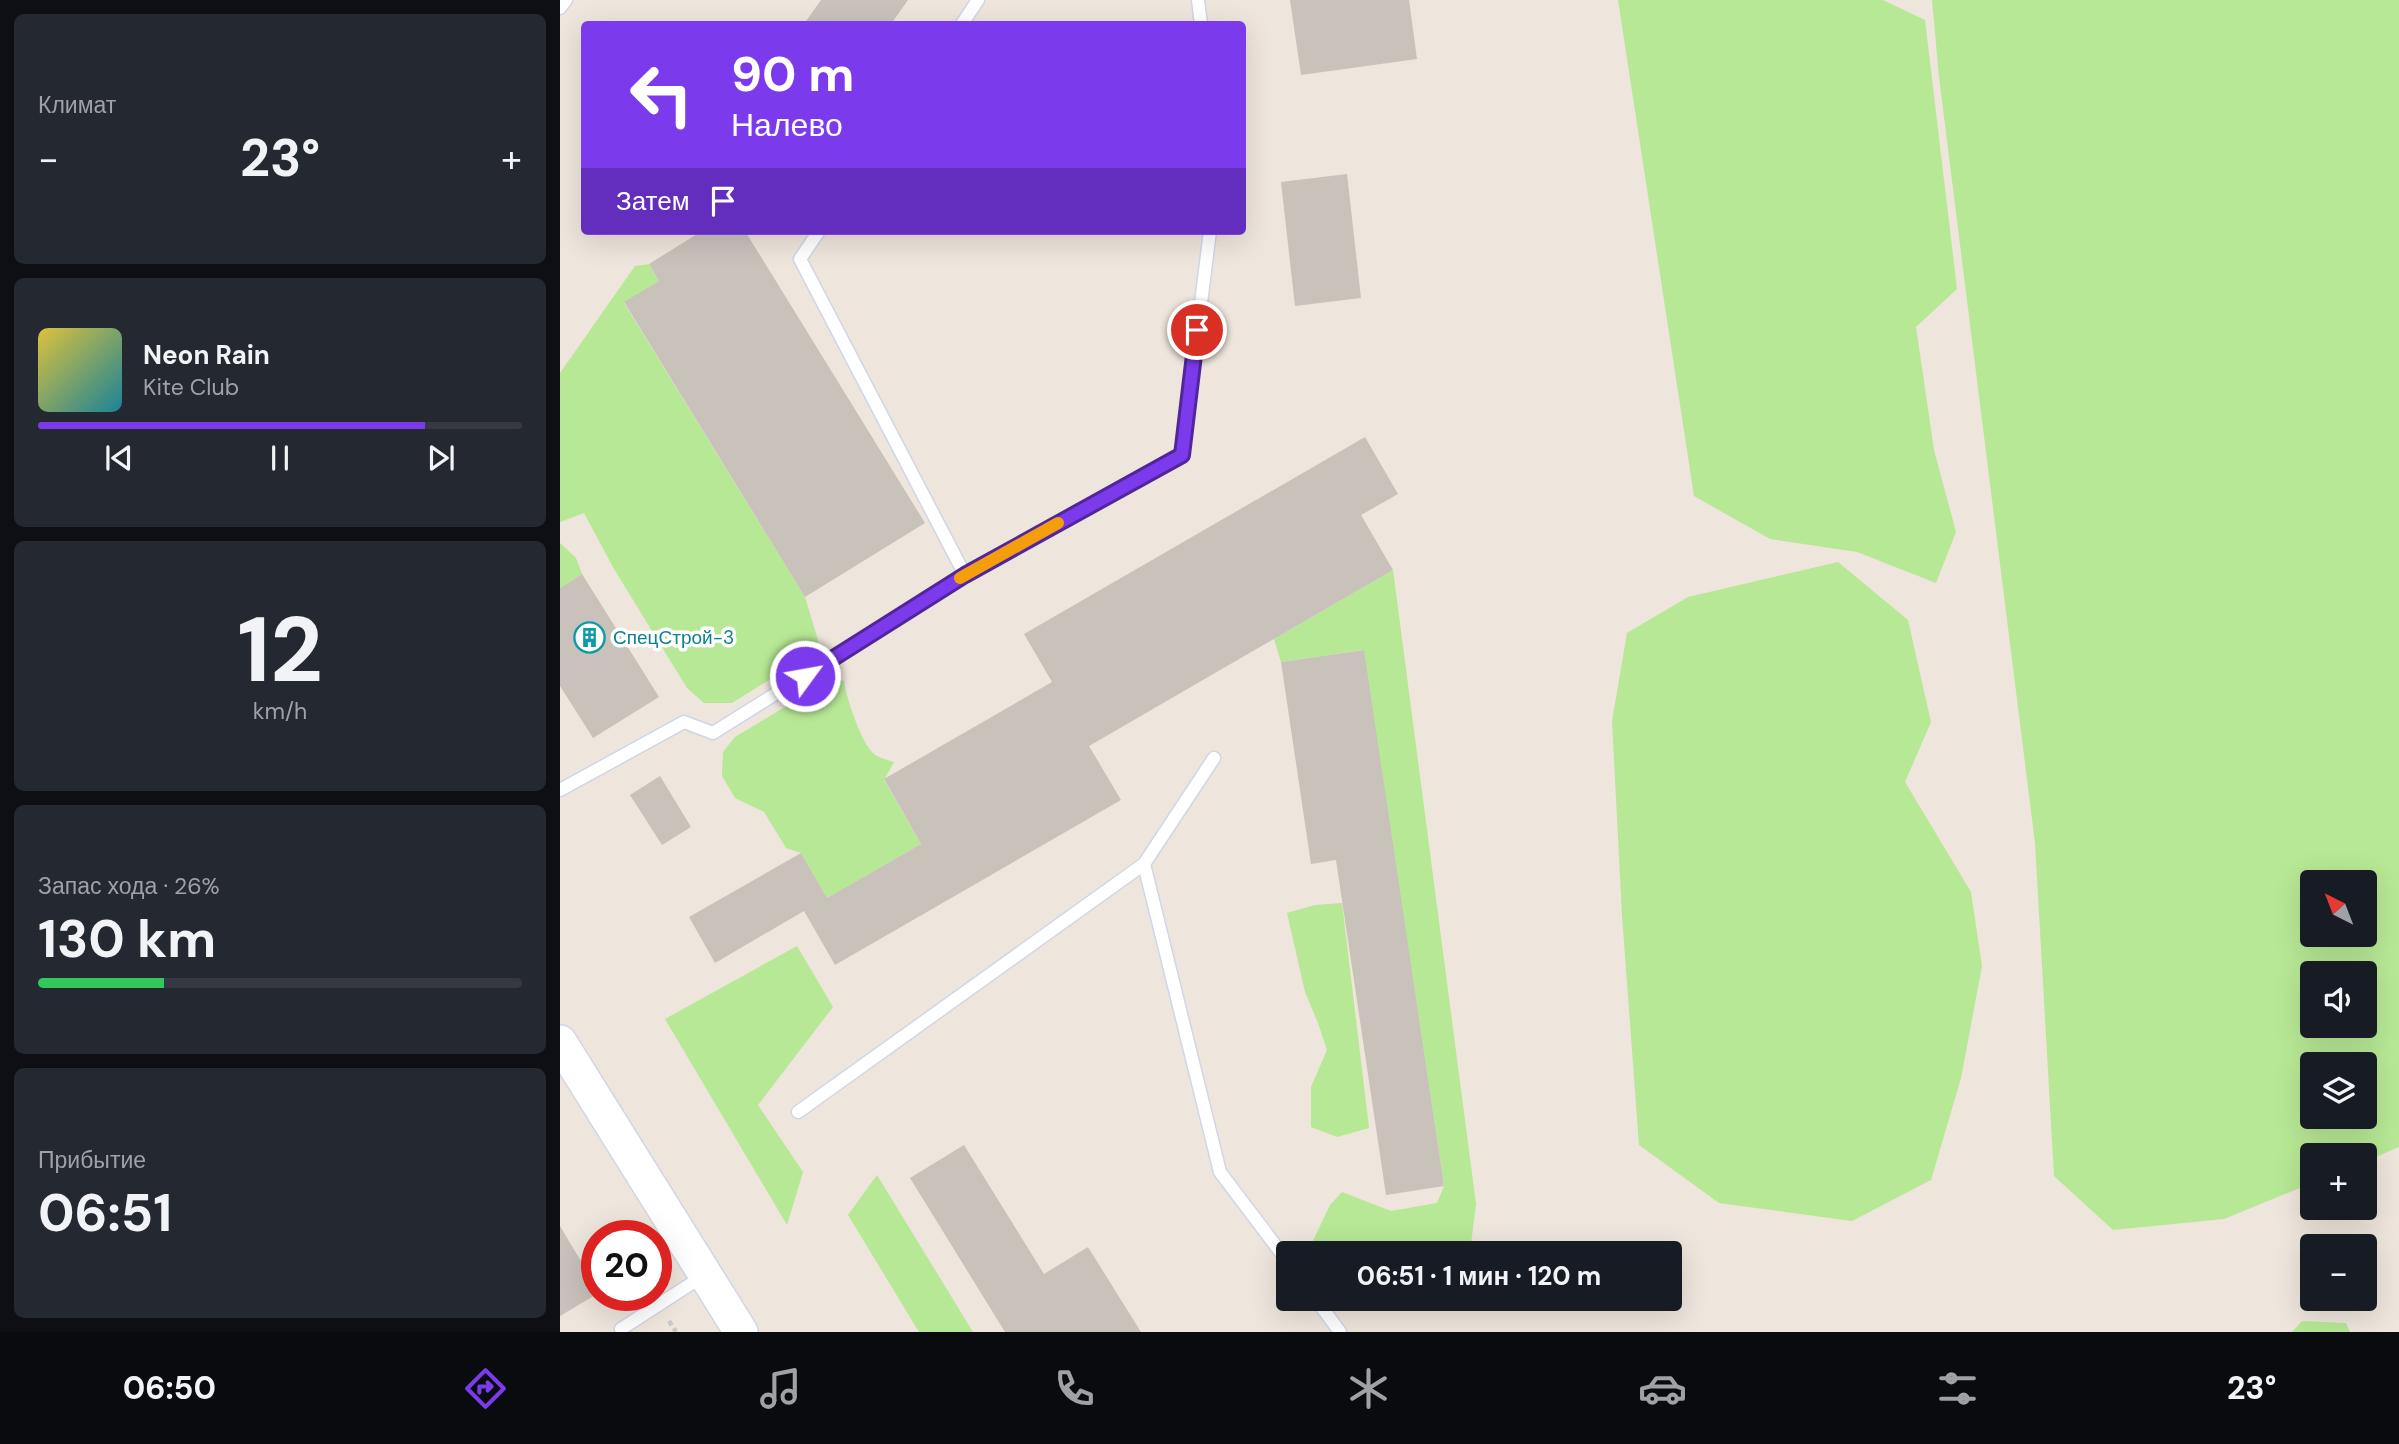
<!DOCTYPE html>
<html lang="ru">
<head>
<meta charset="utf-8">
<style>
	body { margin:0; font-family:"DM Sans",sans-serif; background:#242831; color:#f1f3f6; height:100vh; display:flex; flex-direction:column; font-size:26px; white-space:nowrap }
	* { box-sizing:border-box; margin:0 }
	p { font-size:23px; color:#9ea1a6 }
	.icon { flex:none; width:38px; height:38px; fill:none; stroke:currentColor; stroke-width:2; stroke-linecap:round; stroke-linejoin:round }
	.map { position:relative; flex:1; overflow:hidden }
	.panel { display:flex; flex-direction:column; gap:14px; padding:14px; background:#0d0f14; width:560px }
	.panel>* { flex:none }
	.banner { position:absolute; left:21px; top:21px; width:665px; height:214px; border-radius:7px; box-shadow:0 7px 28px #0002; background:#7c3aed; color:#fff; overflow:hidden }
	.needle { width:46px; rotate:318deg }
	.controls { position:absolute; left:1740px; top:870px; display:grid; gap:14px }
	.controls a { display:grid; place-items:center; width:77px; height:77px; border-radius:7px; background:#171b24; box-shadow:0 7px 28px #0002; font-size:35px }
	.speed { position:absolute; left:21px; top:1220px; display:flex; gap:14px; font-size:35px; font-weight:700; text-align:center }
	.speed>* { display:grid; place-content:center; width:91px; height:91px; border-radius:50%; background:#171b24; box-shadow:0 7px 28px #0002; line-height:1 }
	.speed .limit { border:10px solid #d22; background:#fff; color:#111 }
	.pin { position:absolute; display:grid; place-items:center; width:60px; height:60px; color:#fff; margin:-30px; border:4px solid #fff; border-radius:50%; box-shadow:0 2px 7px #0007 }
	.me { position:absolute; width:77px; margin:-38px; rotate:58deg; stroke-linejoin:round; filter:drop-shadow(0 0 5px #0008) }
	.turn { display:flex; align-items:center; gap:24px; height:147px; padding:0 35px; font-size:32px }
	.turn .icon { width:91px; height:91px; stroke-width:2.5 }
	.turn b { display:block; font-size:49px; line-height:60px }
	.then { display:flex; align-items:center; height:66px; padding:0 35px; background:#0003; gap:14px; font-size:26px }
	.big { font-size:52px; font-weight:700; line-height:1.1 }
	.panel .widget { flex:1; display:flex; flex-direction:column; justify-content:center; gap:10px; min-width:0; padding:0 24px; border-radius:10px; background:#242831 }
	.panel .dial { align-items:center; gap:0 }
	.dial b { font-size:91px; line-height:1 }
	.song { display:flex; align-items:center; gap:21px }
	.cover { width:84px; height:84px; border-radius:10px; background:linear-gradient(135deg,hsl(50 70% 55%),hsl(190 70% 35%)) }
	.played { height:7px; border-radius:4px; background:linear-gradient(90deg,#7c3aed 80%,#363941 80%) }
	.keys { display:flex; justify-content:space-around; direction:ltr }
	.heat { display:flex; justify-content:space-between; align-items:center; font-size:38px; direction:ltr }
	.charge { height:10px; border-radius:5px; background:linear-gradient(90deg,#34c759 26%,#363941 0) }
	.trip { position:absolute; left:716px; top:1241px; width:406px; height:70px; border-radius:7px; background:#171b24; box-shadow:0 7px 28px #0002; font-weight:700; line-height:70px; text-align:center }
	.tab-bar { display:flex; height:112px; justify-content:space-around; align-items:center; background:#090b0e; color:#9ea1a6 }
	.tab-bar .icon { width:49px; height:49px }
	.tab-bar .active { color:#7c3aed }
	.tab-bar b { font-size:32px; color:#f1f3f6 }
	main { display:flex; flex:1; min-height:0 }
	.map>svg:first-child { display:block }
</style>
</head>
<body>
<main>
<section class="panel">
<div class="widget"><p>Климат</p>
<div class="heat"><a>−</a><b class="big">23°</b><a>+</a></div>
</div>
<div class="widget">
<div class="song"><i class="cover"></i><div><b>Neon Rain</b><p>Kite Club</p></div></div>
<div class="played"></div>
<div class="keys"><svg class="icon" aria-label="previous" viewBox="0 0 24 24"><path d="M18 5L8 12l10 7zM5 5v14"/></svg><svg class="icon" aria-label="pause" viewBox="0 0 24 24"><path d="M8 5v14M16 5v14"/></svg><svg class="icon" aria-label="next" viewBox="0 0 24 24"><path d="M6 5l10 7-10 7zM19 5v14"/></svg></div>
</div>
<div class="widget dial"><b>12</b><p>km/h</p></div>
<div class="widget"><p>Запас хода · 26%</p><b class="big">130 km</b><div class="charge"></div></div>
<div class="widget"><p>Прибытие</p><b class="big">06:51</b></div>
</section>
<div class="map">
<svg width="1839" height="1332" viewBox="0 0 1839 1332">
	<rect width="100%" height="100%" fill="#eee5dc"/>
	<g fill="#b7e895" fill-rule="evenodd">
		<polygon points="1058,0 1323,0 1365,20 1397,289 1356,327 1374,450 1396,532 1376,583 1297,552 1210,539 1134,496"/>
		<path d="M 1372,0 L 1839,0 L 1839,1147 L 1804,1162 L 1804,1155 L 1752,1155 L 1752,1183 L 1664,1219 L 1553,1230 L 1494,1176 L 1475,843 L 1379,77 ZM 1752,882 L 1804,882 L 1804,934 L 1752,934 ZM 1752,973 L 1804,973 L 1804,1026 L 1752,1026 ZM 1752,1064 L 1804,1064 L 1804,1116 L 1752,1116 Z"/>
		<polygon points="89,264 99,281 64,303 245,597 258,640 257,650 172,703 144,703 127,688 54,569 24,513 0,522 0,373 75,266"/>
		<polygon points="0,543 16,558 22,574 0,588"/>
		<polygon points="1278,562 1348,620 1371,722 1345,782 1411,892 1422,966 1401,1078 1371,1180 1292,1221 1159,1203 1079,1145 1062,915 1052,721 1067,633 1128,597"/>
		<polygon points="833,570 916,1204 911,1244 907,1253 752,1253 750,1247 770,1205 782,1192 831,1211 877,1203 884,1186 803,650 721,662 714,639"/>
		<path d="M 273,678 L 284,681 C 286,697 301,742 313,753 C 318,758 328,760 334,762 L 324,780 L 361,844 L 267,898 L 241,853 L 226,848 L 204,812 L 175,798 L 162,776 L 163,752 L 175,737 L 233,702 L 255,700 L 261,685 Z"/>
		<polygon points="782,903 809,1128 777,1137 751,1127 751,1087 767,1050 758,1023 745,992 727,913 755,905"/>
		<polygon points="237,946 273,1007 198,1105 243,1172 227,1225 105,1019"/>
		<polygon points="317,1175 413,1332 359,1332 288,1215"/>
		<polygon points="1742,1321 1786,1323 1790,1332 1732,1332"/>
	</g>
	<g fill="#c9c2bb">
		<polygon points="261,0 348,0 331,24 244,24"/>
		<polygon points="730,0 849,0 857,59 741,75"/>
		<polygon points="787,174 801,298 735,306 721,182"/>
		<polygon points="142,231 185,231 365,523 245,597 64,302 99,281 89,264"/>
		<polygon points="805,437 838,494 801,515 833,570 529,746 561,800 275,965 244,911 155,963 129,917 241,853 267,898 361,844 324,779 492,682 464,634"/>
		<polygon points="22,574 99,697 33,738 0,686 0,588"/>
		<polygon points="804,650 884,1186 826,1195 776,860 751,864 721,662"/>
		<polygon points="100,776 131,827 102,845 70,795"/>
		<polygon points="404,1145 484,1274 528,1247 581,1332 445,1332 350,1178"/>
		<polygon points="0,1226 37,1288 37,1294 0,1316"/>
	</g>
	<g fill="none" stroke-linecap="round" stroke-linejoin="round">
		<defs>
			<g id="lane">
				<polyline points="638,0 641,24"/>
				<polyline points="0,8 6,0"/>
				<polyline points="402,24 418,0"/>
				<polyline points="259,231 240,259 405,575"/>
				<polyline points="0,790 124,722 153,733 405,575 622,455 650,231"/>
				<polyline points="584,864 660,1172 728,1262"/>
				<polyline points="238,1112 584,864 654,758"/>
				<polyline points="755,1298 780,1332"/>
				<polyline points="61,1329 143,1276"/>
			</g>
			<polyline id="secondary" points="0,1042 181,1332"/>
		</defs>
		<use href="#lane" stroke="#d1d6e5" stroke-width="15"/>
		<use href="#secondary" stroke="#d1d6e5" stroke-width="36"/>
		<polyline stroke="#c8c8c8" stroke-width="4.5" stroke-dasharray="5 3.5" stroke-linecap="butt" points="109,1321 116,1332"/>
		<use href="#lane" stroke="#fff" stroke-width="12"/>
		<use href="#secondary" stroke="#fff" stroke-width="33"/>
	</g>
	<g fill="none" stroke-linecap="round" stroke-linejoin="round">
		<defs>
			<polyline id="route" points="245,676 405,575 622,455 637,330"/>
		</defs>
		<use href="#route" stroke="#51269a" stroke-width="18"/>
		<use href="#route" stroke="#7c3aed" stroke-width="12"/>
		<polyline stroke="#f59e0b" stroke-width="12" points="400,578 498,523"/>
	</g>
	<defs>
		<symbol id="building-ring" viewBox="-11 -11 22 22"><circle r="9.5" fill="#fff" stroke="#0f9aa8" stroke-width="1.5"/><path d="M-4-6H4V6H1V3H-1V6H-4ZM-2.5-4.3h1.7v1.8h-1.7ZM.8-4.3h1.7v1.8H.8ZM-2.5-1h1.7V.8h-1.7ZM.8-1h1.7V.8H.8Z" fill="#0f9aa8"/></symbol>
	</defs>
	<g fill-rule="evenodd">
		<use href="#building-ring" x="12" y="620" width="35" height="35"/>
	</g>
	<g text-anchor="middle" dominant-baseline="central" stroke-width="7" stroke-linejoin="round" paint-order="stroke">
		<g font-size="19" fill="#0d838f" stroke="#fff" text-anchor="start">
			<text x="53" y="637">СпецСтрой-3</text>
		</g>
	</g>
</svg>
<div class="controls">
<a><svg class="needle" viewBox="-14 -14 28 28"><path d="M0-13l5 13h-10z" fill="#e53935"/><path d="M0 13l5-13h-10z" fill="#9ea1a6"/></svg></a>
<a><svg class="icon" aria-label="sound" viewBox="0 0 24 24"><path d="M4 9h4l5-4v14l-5-4H4zM17 9q2 3 0 6"/></svg></a>
<a><svg class="icon" aria-label="layers" viewBox="0 0 24 24"><path d="M12 4l9 5-9 5-9-5zM3 14l9 5 9-5"/></svg></a>
<a>+</a>
<a>−</a>
</div>
<div class="speed"><div class="limit">20</div></div>
<div class="pin" style="left:637px;top:330px;background:#d93025"><svg class="icon" aria-label="arrive" viewBox="0 0 24 24"><path d="M6 21V4h12l-3 4 3 4H6"/></svg></div>
<svg class="me" style="left:245px;top:676px" viewBox="-20 -20 40 40"><circle r="17" fill="#7c3aed" stroke="#fff" stroke-width="3"/><path d="M0-11L8 9 0 5-8 9z" fill="#fff"/></svg>
<div class="trip">06:51 · 1 мин · 120 m</div>
<div class="banner">
<div class="turn"><svg class="icon" aria-label="left" viewBox="0 0 24 24"><path d="M17 20v-9H6M10 6l-5 5 5 5"/></svg><div><b>90 m</b>Налево</div></div>
<div class="then">Затем<svg class="icon" aria-label="arrive" viewBox="0 0 24 24"><path d="M6 21V4h12l-3 4 3 4H6"/></svg></div>
</div>
</div>
</main>
<nav class="tab-bar">
<b>06:50</b>
<svg class="icon active" aria-label="directions" viewBox="0 0 24 24"><path d="M12 3l9 9-9 9-9-9zM9 14v-3h6M13 9l2 2-2 2"/></svg>
<svg class="icon" aria-label="music" viewBox="0 0 24 24"><path d="M9 18V5l10-2v13"/><circle cx="6" cy="18" r="3"/><circle cx="16" cy="16" r="3"/></svg>
<svg class="icon" aria-label="phone" viewBox="0 0 24 24"><path d="M5 4h4l2 5-3 2q2 4 5 5l2-3 5 2v4C11 20 4 13 5 4z"/></svg>
<svg class="icon" aria-label="climate" viewBox="0 0 24 24"><path d="M12 3v18M4 7l16 10M4 17L20 7"/></svg>
<svg class="icon" aria-label="car" viewBox="0 0 24 24"><path d="M5 17H2v-5l4-1 3-4h7l3 4 3 1v5h-3M9 17h6M6 11h13"/><circle cx="7" cy="17" r="2"/><circle cx="17" cy="17" r="2"/></svg>
<svg class="icon" aria-label="filters" viewBox="0 0 24 24"><path d="M4 7h16M4 17h16"/><circle cx="9" cy="7" r="2"/><circle cx="15" cy="17" r="2"/></svg>
<b>23°</b>
</nav>
</body>
</html>
